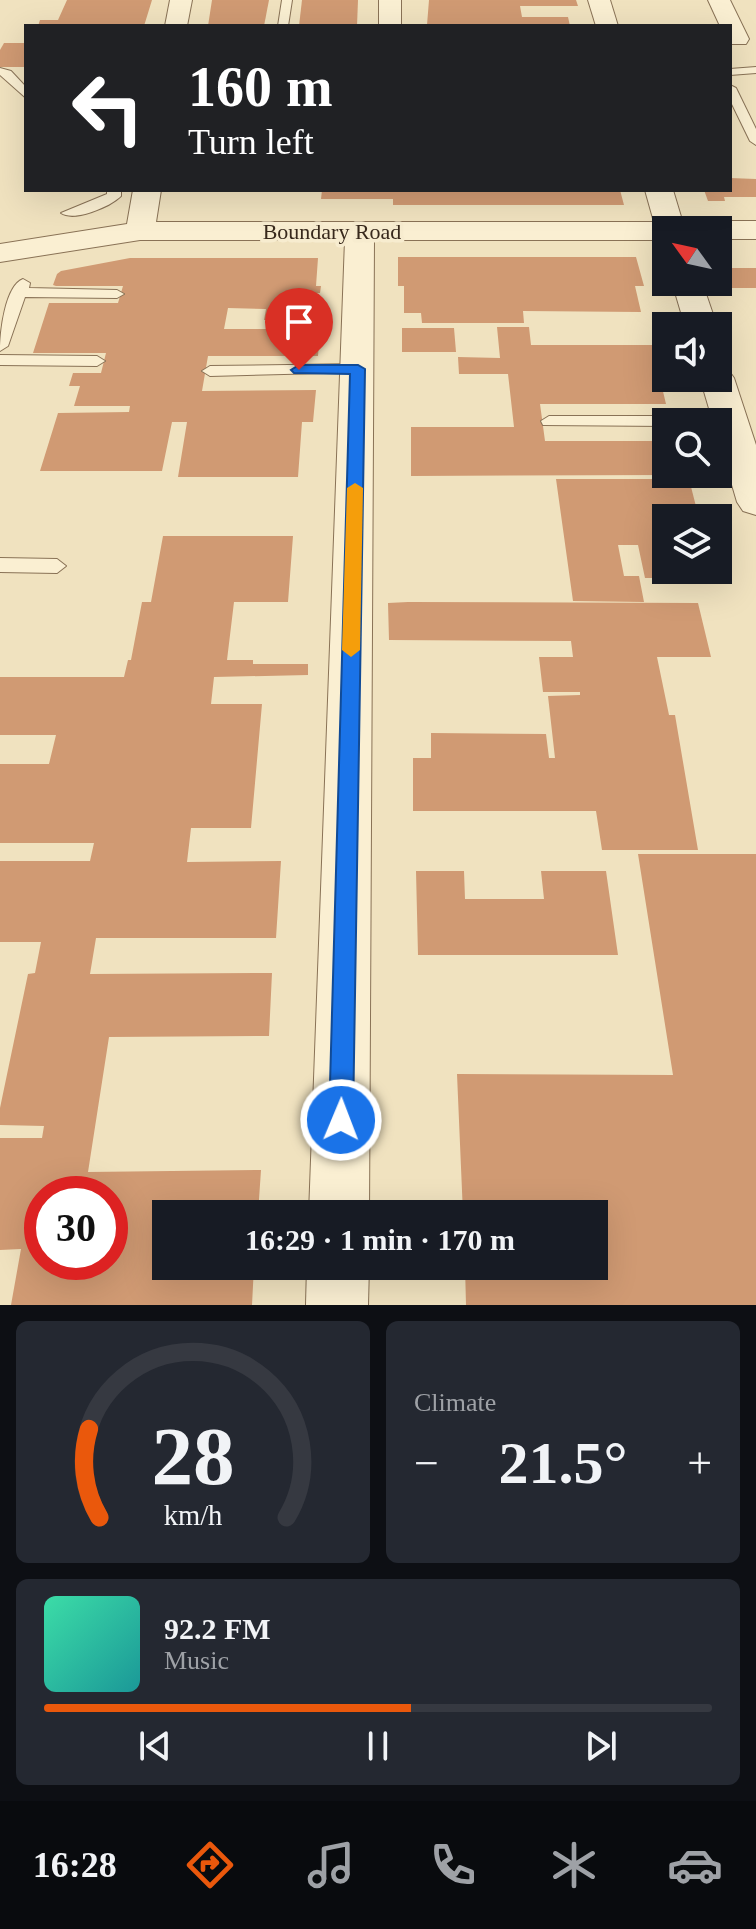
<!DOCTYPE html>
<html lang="en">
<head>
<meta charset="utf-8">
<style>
	body { margin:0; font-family:"Times New Roman",serif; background:#242831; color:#f1f3f6; height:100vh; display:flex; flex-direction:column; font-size:30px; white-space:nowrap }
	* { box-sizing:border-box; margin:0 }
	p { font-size:26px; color:#9ea1a6 }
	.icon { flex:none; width:44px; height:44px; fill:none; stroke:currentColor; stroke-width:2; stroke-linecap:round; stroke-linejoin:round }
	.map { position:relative; height:1305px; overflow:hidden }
	.panel { display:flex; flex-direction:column; gap:16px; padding:16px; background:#0d0f14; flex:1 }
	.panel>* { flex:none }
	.banner { position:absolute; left:24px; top:24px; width:708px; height:168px; border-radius:0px; box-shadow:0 8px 32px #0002; background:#202124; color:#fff; overflow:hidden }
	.needle { width:52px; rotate:303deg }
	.controls { position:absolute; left:652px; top:216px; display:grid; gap:16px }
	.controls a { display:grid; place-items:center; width:80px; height:80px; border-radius:0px; background:#171b24; box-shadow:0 8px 32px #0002; font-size:40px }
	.speed { position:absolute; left:24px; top:1176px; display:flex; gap:16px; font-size:40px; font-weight:700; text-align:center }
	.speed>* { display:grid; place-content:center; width:104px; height:104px; border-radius:50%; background:#171b24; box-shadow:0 8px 32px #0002; line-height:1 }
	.speed .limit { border:12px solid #d22; background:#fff; color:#111 }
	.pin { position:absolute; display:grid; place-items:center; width:68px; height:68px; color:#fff; margin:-82px -34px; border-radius:50% 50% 50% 0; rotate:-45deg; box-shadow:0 0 8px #0007 }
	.pin .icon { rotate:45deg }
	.me { position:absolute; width:88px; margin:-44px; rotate:1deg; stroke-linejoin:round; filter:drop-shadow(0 0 6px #0008) }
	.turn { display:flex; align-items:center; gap:28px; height:168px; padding:0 32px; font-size:36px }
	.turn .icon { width:104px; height:104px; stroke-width:2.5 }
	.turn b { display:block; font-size:56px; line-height:68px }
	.big { font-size:60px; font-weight:800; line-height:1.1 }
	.panel .card { flex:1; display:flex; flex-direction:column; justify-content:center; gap:12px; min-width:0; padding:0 28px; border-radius:12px; background:#242831 }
	.panel .dial { align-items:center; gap:0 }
	.dial svg { height:208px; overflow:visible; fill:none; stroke:#363941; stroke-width:7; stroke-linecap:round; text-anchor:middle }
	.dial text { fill:#f1f3f6; stroke:none }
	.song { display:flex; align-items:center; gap:24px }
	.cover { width:96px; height:96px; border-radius:12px; background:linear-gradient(135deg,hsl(160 70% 55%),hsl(180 70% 35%)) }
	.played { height:8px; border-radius:4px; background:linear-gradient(90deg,#ea580c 55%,#363941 55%) }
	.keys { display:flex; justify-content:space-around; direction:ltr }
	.heat { display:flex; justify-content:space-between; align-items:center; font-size:44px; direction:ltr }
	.panel .tiles { flex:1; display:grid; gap:16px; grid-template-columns:1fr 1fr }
	.card:last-child { grid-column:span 2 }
	.trip { position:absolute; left:152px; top:1200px; width:456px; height:80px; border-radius:0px; background:#171b24; box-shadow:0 8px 32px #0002; font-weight:800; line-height:80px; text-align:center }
	.tab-bar { display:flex; height:128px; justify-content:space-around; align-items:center; background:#090b0e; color:#9ea1a6 }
	.tab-bar .icon { width:56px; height:56px }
	.tab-bar .selected { color:#ea580c }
	.tab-bar b { font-size:36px; color:#f1f3f6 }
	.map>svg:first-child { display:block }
</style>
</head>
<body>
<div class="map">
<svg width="756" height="1305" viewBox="0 0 756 1305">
	<rect width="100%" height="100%" fill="#f0e2bf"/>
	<g fill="#d09a73" fill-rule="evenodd">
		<polygon points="67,0 152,0 144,26 38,26 40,20 58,20"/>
		<polygon points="212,0 269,0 264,26 208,26"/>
		<polygon points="302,0 358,0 357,26 299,26"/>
		<polygon points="429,0 576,0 578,6 520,6 522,17 568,17 570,26 427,25"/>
		<polygon points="4,43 26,43 26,67 0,67 0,50"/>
		<polygon points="730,178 756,179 756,197 724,197 725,201 708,201 704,190 730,190"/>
		<polygon points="322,190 620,190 624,205 393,205 393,199 321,199"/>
		<polygon points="398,257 636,257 644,286 635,286 641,312 523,311 524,323 422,323 421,313 404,313 404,286 398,286"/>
		<polygon points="130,258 318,258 316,286 321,286 320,293 302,293 300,313 312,313 312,320 264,320 266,309 228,308 224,329 320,329 318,356 208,356 202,391 316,390 313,422 302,422 298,477 178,477 187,422 172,422 162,471 40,471 58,413 129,412 130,406 74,406 80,386 69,386 73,373 101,373 106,353 33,353 49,303 118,303 123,286 56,286 53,285 57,274 61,271"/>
		<polygon points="725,268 756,268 756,288 732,288"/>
		<polygon points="497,327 529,327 531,345 652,345 666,404 540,404 545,441 666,441 666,475 411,476 411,427 514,427 508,374 459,374 458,357 500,358"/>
		<polygon points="402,328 454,328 456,352 402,352"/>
		<polygon points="556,479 689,479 699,518 666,518 666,570 712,570 714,578 645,578 638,545 618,545 624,576 639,576 644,602 573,601"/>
		<path d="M 163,536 L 293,536 L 288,602 L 234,602 L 227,660 L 253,660 L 253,664 L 308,664 L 308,675 L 214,677 L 211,704 L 262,704 L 251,828 L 191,828 L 187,862 L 281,861 L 276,938 L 96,938 L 90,974 L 272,973 L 269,1036 L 109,1037 L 88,1172 L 261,1170 L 258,1214 L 166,1214 L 166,1266 L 254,1266 L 252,1305 L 11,1305 L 21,1249 L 0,1250 L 0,1138 L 42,1138 L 44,1126 L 0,1125 L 0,1108 L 28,974 L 35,973 L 41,942 L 0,942 L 0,861 L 90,861 L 94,843 L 0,843 L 0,764 L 49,764 L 56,735 L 0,735 L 0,677 L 124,677 L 128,660 L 131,660 L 142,602 L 151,602 ZM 42,1194 L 110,1194 L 110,1262 L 42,1262 Z"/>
		<polygon points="408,602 698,603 711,657 657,657 669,715 675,715 698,850 602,850 596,811 413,811 413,758 431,758 431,733 546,734 549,758 555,758 548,696 580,695 580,692 543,692 539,657 573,657 571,641 389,640 388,603"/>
		<polygon points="638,854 756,854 756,1305 466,1305 465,1266 594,1266 594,1214 463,1214 457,1074 673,1075"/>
		<polygon points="416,871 464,871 465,899 544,899 541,871 606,871 618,955 418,955"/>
	</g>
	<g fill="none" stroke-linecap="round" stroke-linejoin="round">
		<defs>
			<g id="lane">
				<polygon points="282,0 292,0 288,26 278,26"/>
				<polygon points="756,67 756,73 730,75 730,69"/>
				<polygon points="0,68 11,71 26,87 26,98 0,75"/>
				<polygon points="730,85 736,88 756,129 756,145 750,141 730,100"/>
				<path d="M 107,190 L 121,190 L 121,196 C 110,207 74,222 61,213 L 107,194 Z"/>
				<path d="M 23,279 L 30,283 L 29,288 L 117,290 L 124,294 L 117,298 L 25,297 L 8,346 L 0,351 C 0,332 5,286 23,279 Z"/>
				<polygon points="0,355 97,356 105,361 97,366 0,365"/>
				<polygon points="358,364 366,369 364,372 210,376 202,371 210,366"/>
				<polygon points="549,416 731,416 739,421 731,426 718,426 718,422 666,422 666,426 543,425 541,421"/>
				<polygon points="0,558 57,559 66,566 57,573 0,572"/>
			</g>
			<g id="street">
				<polygon points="170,0 192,0 187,26 165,26"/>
				<rect x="379" y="0" width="22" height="26"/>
				<polygon points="588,0 610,0 618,26 596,26"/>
				<polygon points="708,0 730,0 749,39 746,44 730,44 730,26 720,26"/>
				<polygon points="133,190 161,190 156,222 654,222 645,190 673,190 685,230 666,230 666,240 374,240 369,1214 309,1214 345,240 140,240 0,262 0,244 127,224"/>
				<polygon points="718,221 756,221 756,239 718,239 718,230 704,230 708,224"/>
				<polygon points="672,282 702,282 717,326 685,326"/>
				<polygon points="718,368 729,371 734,378 756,445 756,515 743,511 737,502 718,437 718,422 713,422 700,378 718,378"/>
				<polygon points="307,1266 369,1266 368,1305 306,1305"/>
			</g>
		</defs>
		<use href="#lane" stroke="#897256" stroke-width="2"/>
		<use href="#street" stroke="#897256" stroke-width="2"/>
		<use href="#lane" fill="#faefd2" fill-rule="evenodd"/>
		<use href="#street" fill="#faefd2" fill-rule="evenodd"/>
	</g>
	<polygon fill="#1a73e8" stroke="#114b97" stroke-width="2" points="299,365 358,365 365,369 353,1120 349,1129 341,1132 332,1129 329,1120 350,374 294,373 291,370"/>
	<polygon fill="#f59e0b" points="355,483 363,488 360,650 351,657 342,650 347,488"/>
	<g text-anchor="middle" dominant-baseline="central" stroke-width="7" stroke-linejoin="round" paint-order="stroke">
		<g font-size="22" fill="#38291c" stroke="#f7eccf">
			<text x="332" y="231">Boundary Road</text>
		</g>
	</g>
</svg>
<div class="controls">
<a><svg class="needle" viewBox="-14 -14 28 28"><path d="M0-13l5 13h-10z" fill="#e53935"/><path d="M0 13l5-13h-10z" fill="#9ea1a6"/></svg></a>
<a><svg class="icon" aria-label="sound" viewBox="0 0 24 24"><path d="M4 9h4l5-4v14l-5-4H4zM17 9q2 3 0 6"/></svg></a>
<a><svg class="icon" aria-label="search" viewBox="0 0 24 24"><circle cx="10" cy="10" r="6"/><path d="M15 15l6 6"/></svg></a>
<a><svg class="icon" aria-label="layers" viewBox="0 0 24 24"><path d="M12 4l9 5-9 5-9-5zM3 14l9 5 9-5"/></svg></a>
</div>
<div class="speed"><div class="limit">30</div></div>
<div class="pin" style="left:299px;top:370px;background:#d93025"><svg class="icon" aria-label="arrive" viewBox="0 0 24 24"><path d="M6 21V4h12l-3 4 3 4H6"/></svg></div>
<svg class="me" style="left:341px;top:1120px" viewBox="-20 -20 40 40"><circle r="17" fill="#1a73e8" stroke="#fff" stroke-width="3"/><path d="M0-11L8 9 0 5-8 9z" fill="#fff"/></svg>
<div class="trip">16:29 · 1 min · 170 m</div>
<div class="banner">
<div class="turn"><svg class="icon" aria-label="left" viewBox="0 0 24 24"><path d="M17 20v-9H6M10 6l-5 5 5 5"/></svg><div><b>160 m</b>Turn left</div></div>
</div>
</div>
<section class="panel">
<div class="tiles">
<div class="card dial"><svg viewBox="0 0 100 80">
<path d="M14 69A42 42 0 1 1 86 69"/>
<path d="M14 69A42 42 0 0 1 10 35" stroke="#ea580c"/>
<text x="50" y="56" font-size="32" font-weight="700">28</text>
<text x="50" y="72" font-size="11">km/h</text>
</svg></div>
<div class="card"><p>Climate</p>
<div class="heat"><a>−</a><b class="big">21.5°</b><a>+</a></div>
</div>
<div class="card">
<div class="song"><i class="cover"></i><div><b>92.2 FM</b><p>Music</p></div></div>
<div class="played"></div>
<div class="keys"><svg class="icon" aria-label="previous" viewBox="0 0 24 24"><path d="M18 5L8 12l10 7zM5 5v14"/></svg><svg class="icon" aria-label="pause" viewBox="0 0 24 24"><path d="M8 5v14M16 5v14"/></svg><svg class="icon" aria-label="next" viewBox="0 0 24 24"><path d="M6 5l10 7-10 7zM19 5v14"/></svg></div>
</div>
</div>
</section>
<nav class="tab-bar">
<b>16:28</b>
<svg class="icon selected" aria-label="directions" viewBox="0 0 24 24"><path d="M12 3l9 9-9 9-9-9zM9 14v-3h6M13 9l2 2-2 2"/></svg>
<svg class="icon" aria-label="music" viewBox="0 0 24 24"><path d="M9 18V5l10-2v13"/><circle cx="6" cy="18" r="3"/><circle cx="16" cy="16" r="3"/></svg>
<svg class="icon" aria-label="phone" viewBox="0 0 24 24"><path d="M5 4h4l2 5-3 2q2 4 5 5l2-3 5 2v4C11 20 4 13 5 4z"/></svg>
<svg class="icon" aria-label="climate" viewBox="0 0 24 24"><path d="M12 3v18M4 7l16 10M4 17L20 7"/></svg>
<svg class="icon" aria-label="car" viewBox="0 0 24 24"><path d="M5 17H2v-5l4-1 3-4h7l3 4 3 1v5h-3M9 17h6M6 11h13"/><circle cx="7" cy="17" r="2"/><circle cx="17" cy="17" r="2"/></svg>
</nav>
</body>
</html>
